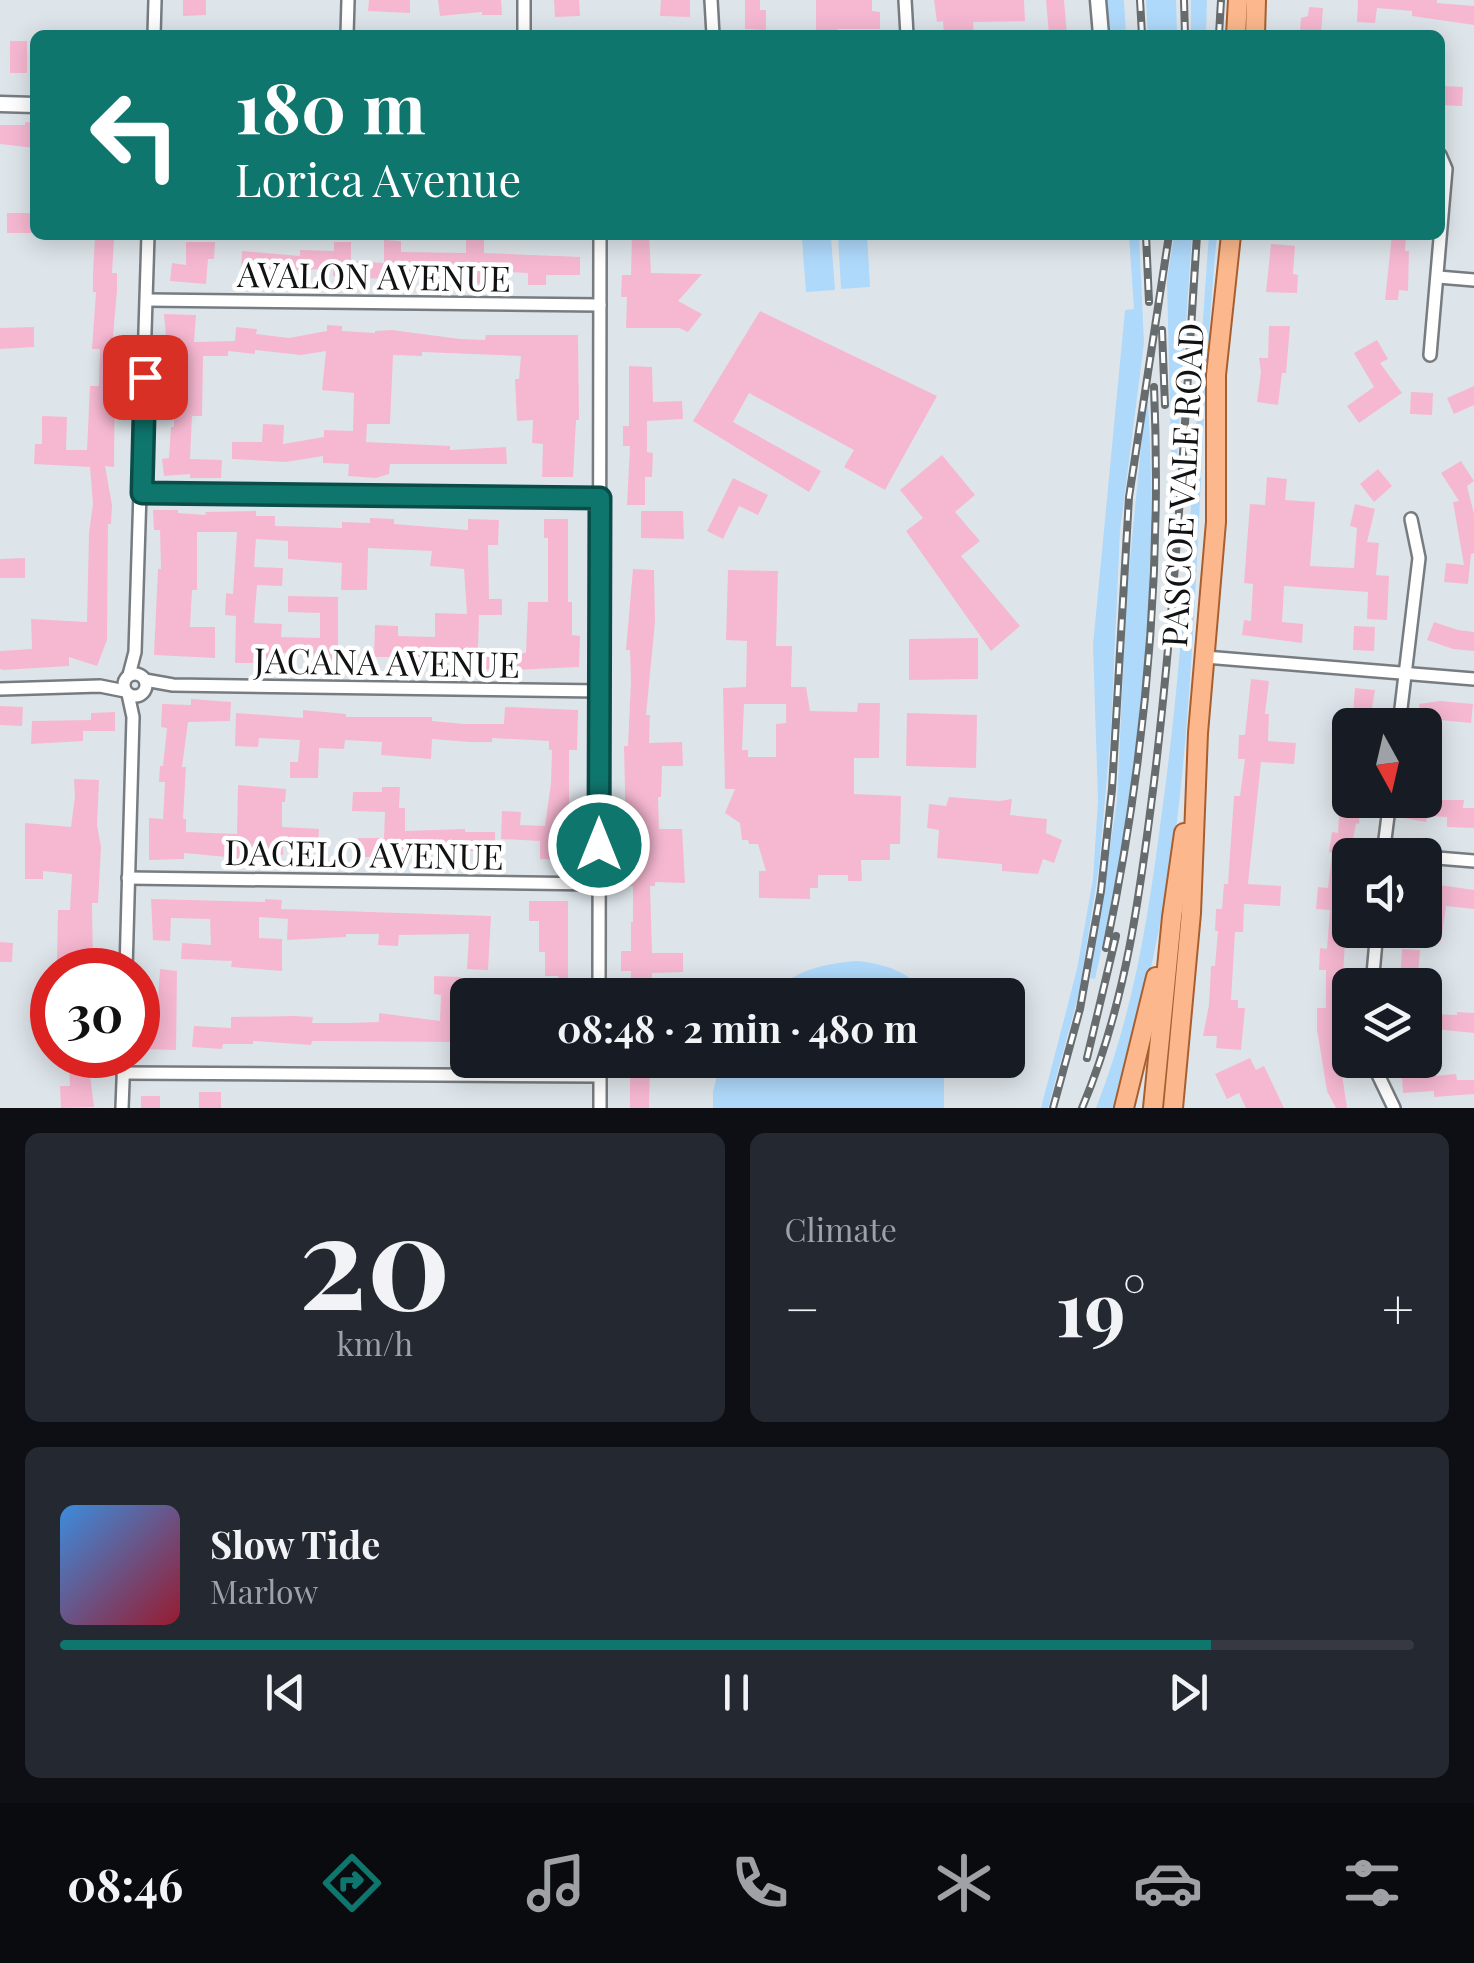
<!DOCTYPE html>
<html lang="en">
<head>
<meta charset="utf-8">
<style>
	body { margin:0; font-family:"Playfair Display",serif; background:#242831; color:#f1f3f6; height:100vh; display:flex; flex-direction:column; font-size:38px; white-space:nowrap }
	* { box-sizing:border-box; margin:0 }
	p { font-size:32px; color:#9ea1a6 }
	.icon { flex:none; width:55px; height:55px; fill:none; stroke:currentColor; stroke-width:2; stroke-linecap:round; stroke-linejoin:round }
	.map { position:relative; height:1108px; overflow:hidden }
	.details { display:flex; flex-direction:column; gap:25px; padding:25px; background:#0d0f14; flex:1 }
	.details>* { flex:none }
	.banner { position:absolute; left:30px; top:30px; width:1415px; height:210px; border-radius:15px; box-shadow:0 5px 25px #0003; background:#0f766e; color:#fff; overflow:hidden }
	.needle { width:65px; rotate:172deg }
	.buttons { position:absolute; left:1332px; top:708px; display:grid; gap:20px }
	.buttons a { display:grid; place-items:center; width:110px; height:110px; border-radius:15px; background:#171b24; box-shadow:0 5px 25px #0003; font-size:50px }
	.speed { position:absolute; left:30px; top:948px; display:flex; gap:20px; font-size:50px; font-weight:700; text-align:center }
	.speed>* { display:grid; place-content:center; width:130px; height:130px; border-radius:50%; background:#171b24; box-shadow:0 5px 25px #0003; line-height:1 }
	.speed .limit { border:15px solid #d22; background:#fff; color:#111 }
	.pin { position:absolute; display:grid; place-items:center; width:85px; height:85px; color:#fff; margin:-42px; border-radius:20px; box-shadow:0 5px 15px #0006 }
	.me { position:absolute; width:110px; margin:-55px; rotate:0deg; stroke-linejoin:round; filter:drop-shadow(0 0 8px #0008) }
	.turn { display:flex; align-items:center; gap:35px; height:210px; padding:0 40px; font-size:45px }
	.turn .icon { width:130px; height:130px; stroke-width:2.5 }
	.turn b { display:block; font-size:70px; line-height:85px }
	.big { font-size:75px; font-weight:700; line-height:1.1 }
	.details .tile { flex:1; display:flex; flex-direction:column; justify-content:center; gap:15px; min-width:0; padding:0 35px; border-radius:15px; background:#242831 }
	.details .dial { align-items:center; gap:0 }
	.dial b { font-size:130px; line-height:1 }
	.song { display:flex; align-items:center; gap:30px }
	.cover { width:120px; height:120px; border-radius:15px; background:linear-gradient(135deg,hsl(210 70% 55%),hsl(350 70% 35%)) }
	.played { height:10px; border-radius:5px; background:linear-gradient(90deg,#0f766e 85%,#363941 85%) }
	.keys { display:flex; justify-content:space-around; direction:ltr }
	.heat { display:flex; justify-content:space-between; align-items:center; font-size:55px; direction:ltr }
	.details .tiles { flex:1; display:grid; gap:25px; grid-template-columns:1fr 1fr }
	.tile:last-child { grid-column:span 2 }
	.trip { position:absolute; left:450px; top:978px; width:575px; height:100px; border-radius:15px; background:#171b24; box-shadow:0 5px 25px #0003; font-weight:700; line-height:100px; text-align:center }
	.tab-bar { display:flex; height:160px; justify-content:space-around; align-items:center; background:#090b0e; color:#9ea1a6 }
	.tab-bar .icon { width:70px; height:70px }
	.tab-bar .selected { color:#0f766e }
	.tab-bar b { font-size:45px; color:#f1f3f6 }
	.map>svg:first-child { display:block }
</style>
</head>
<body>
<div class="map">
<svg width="1474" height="1108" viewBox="0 0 1474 1108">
	<rect width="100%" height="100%" fill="#dee5ea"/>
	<g fill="#afd9fb">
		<polygon points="1104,0 1124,0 1126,35 1107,35"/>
		<polygon points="1146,0 1176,0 1177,35 1148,35"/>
		<polygon points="1191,0 1207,0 1206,35 1191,35"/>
		<polygon points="867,235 870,287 841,289 838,236"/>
		<polygon points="1129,235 1139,235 1144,343 1120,531 1111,730 1099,867 1079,993 1048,1108 1041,1108 1077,969 1093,879 1098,801 1093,645 1125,310 1134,309"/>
		<polygon points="1174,235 1192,235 1177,455 1171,455 1167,280"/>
		<path d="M 1209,235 L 1217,235 C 1199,421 1200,609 1180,795 C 1169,901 1143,1005 1118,1108 L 1096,1108 C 1133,1014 1148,919 1161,819 C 1188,626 1194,430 1209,235 Z"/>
		<polygon points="831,237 835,290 806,292 802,239"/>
		<path d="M 1147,385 C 1161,584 1139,785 1095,979 L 1090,978 L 1117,801 L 1127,590 Z"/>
		<path d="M 857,961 C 884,964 910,971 926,995 L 770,995 C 795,970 822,964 857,961 Z"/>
		<polygon points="721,1060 944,1060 944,1108 713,1108 713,1092"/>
	</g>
	<g fill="#f6b8d1" fill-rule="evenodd">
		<polygon points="183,0 206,0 206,15 183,16"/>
		<polygon points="369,0 410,0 410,13 368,11"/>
		<polygon points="438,0 501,0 502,15 482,15 482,12 440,16"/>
		<polygon points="554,0 579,0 580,16 555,17"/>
		<polygon points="661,0 690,0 690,17 660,16"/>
		<polygon points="745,0 760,0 760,10 766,10 766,30 745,29"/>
		<polygon points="816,0 872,0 872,11 880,12 880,29 837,29 837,32 816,32"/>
		<polygon points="934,0 1024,0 1025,21 973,22 974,35 944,35 943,21 937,22"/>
		<polygon points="1046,0 1064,0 1067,35 1049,35"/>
		<polygon points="1358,0 1437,0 1437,3 1474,6 1474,25 1412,16 1412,11 1377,8 1375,23 1357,22"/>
		<polygon points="1309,7 1323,8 1321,33 1300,31 1301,18 1308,16"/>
		<rect x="10" y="41" width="17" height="32"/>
		<polygon points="1442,86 1463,87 1462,106 1441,105"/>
		<polygon points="25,122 35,123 35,148 0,144 0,125 25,125"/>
		<polygon points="7,213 31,213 32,233 7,233"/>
		<polygon points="466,235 484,235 484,253 580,257 580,275 546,275 546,285 528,285 528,273 488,271 488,284 465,283 466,271 431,272 430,277 402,276 402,280 333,276 333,269 241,271 242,251 300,256 300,250 334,251 334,242 351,242 351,261 384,263 384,240 401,241 401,252 466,253"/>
		<polygon points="632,235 649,235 651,273 702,274 678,301 702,314 688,332 679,328 626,328 627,297 621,297 622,275 631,275"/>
		<polygon points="1392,235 1406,235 1405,251 1409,251 1408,291 1399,290 1398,300 1385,300"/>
		<polygon points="95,238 114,240 112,273 117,273 117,291 111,358 115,358 114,467 105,466 112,505 111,524 108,524 107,640 97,666 69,657 69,666 3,670 0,669 0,651 32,649 31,619 87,622 89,533 93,504 90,467 34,464 35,444 42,444 42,416 67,417 66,450 87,450 90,386 99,386 100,349 92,349 96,292 93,292 93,273"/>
		<polygon points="186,242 215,242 214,259 208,259 206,284 170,281 172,263 186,265"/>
		<polygon points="1271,244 1295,246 1293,274 1298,275 1297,293 1266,292"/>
		<polygon points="760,311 937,396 885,490 844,467 854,450 749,393 733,422 821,471 809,492 693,421"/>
		<polygon points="164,314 196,315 194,342 235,341 236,327 257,329 256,334 289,338 327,331 327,325 342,326 342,331 375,333 375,331 392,330 460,339 485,340 486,335 578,335 579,420 576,420 573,477 542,477 543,444 532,443 533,420 517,421 515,379 519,379 521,356 422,352 422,356 393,355 390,424 367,424 366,442 450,446 450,450 506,447 507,464 390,464 389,474 376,478 348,476 349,464 323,463 323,456 286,462 232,459 232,442 262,442 263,424 284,425 283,444 324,437 324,430 353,431 354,393 322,390 326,351 301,355 255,350 255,354 228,351 228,356 203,356 202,416 192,416 190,459 222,460 221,478 190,478 190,474 164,476 162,459 169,458 171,427 174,427 174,358 168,358"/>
		<polygon points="1269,326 1290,326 1286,373 1282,373 1278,405 1257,402 1261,372 1259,358 1268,358"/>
		<polygon points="34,327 34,347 0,349 0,328"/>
		<polygon points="1377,340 1388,359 1380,363 1402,393 1359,423 1347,406 1374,387 1354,353"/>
		<polygon points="629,366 652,367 653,402 682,401 683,419 647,421 647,452 653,453 652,477 645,477 645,505 627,505 630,446 623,446 623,426 629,426"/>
		<polygon points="1474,386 1474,405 1454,414 1447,398"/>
		<polygon points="1411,392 1433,393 1432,415 1410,414"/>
		<polygon points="942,455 975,495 955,512 980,541 961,556 1020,626 991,651 906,531 923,518 900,490"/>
		<polygon points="1461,461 1474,481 1467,486 1474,514 1474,553 1471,554 1468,584 1444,582 1446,563 1464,565 1453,502 1459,501 1441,473"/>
		<polygon points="1378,469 1392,486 1374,502 1360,484"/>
		<polygon points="1267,477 1287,479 1285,500 1315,502 1310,566 1354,568 1357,528 1350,526 1355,504 1375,509 1367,542 1379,543 1376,575 1389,576 1387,620 1367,619 1368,592 1284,586 1282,622 1303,624 1302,643 1242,635 1244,620 1251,621 1253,584 1244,583 1250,504 1265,505"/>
		<polygon points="733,478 768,495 758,515 739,506 723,539 707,531"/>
		<polygon points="153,510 178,510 178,513 206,515 205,512 256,511 256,516 275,516 275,526 314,527 342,528 342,522 370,523 370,518 394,519 394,524 468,530 468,519 499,520 498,545 488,545 489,599 502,599 502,615 479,615 478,650 491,649 492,669 468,671 467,650 426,649 426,657 374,657 375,625 398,626 398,636 435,637 435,613 467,614 464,569 430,566 432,551 368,548 367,590 341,590 342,563 288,559 288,541 256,539 254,567 283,568 282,586 257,585 254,623 282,624 281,637 320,638 320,613 288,612 288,596 338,597 338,660 320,660 320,654 281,653 281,659 253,658 253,663 235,663 236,616 225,615 226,593 233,594 237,532 197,532 197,590 192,590 190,627 215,627 215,658 154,655 158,569 161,569 160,530 154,530"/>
		<polygon points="641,511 683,511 684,539 641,538"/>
		<polygon points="544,519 568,519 568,602 572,602 572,635 580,636 579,667 513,670 513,653 526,653 528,602 548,602 548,538 544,538"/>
		<polygon points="25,558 25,578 0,578 0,559"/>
		<polygon points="633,569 654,570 655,622 646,715 650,715 649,743 682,742 683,766 662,766 661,797 658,797 659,829 682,829 685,883 655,882 655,886 650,886 652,953 683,953 683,972 652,973 652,995 630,995 631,971 621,971 621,951 631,951 631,922 633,922 633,886 625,886 625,854 623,854 622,844 622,833 626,833 624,746 628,746 631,681 630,650 626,650"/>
		<path d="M 728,570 L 778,571 L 776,646 L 792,646 L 791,687 L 806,687 L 810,711 L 857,712 L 858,703 L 880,703 L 879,758 L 854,758 L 854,794 L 901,796 L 900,844 L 890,844 L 890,860 L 861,860 L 862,881 L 848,881 L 848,875 L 818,875 L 818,888 L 810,888 L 810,899 L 759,898 L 759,871 L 766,871 L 758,844 L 749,844 L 748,840 L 742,840 L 740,823 L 725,813 L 735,789 L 725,789 L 723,688 L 746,687 L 747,641 L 726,640 ZM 744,704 L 786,704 L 786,723 L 776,724 L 776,757 L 748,757 L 748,750 L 742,750 Z"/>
		<polygon points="1434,622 1458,630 1474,632 1474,651 1453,649 1427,640"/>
		<polygon points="1354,626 1375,627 1374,651 1353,650"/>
		<polygon points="978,638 978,679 909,680 909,639"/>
		<polygon points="1251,679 1269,681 1265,714 1269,714 1268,741 1296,743 1294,764 1261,762 1248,884 1281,886 1280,906 1244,904 1243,932 1235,932 1231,1000 1238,1000 1238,1008 1245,1008 1241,1050 1216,1048 1217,1036 1203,1036 1209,1005 1211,966 1215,966 1218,931 1215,931 1216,909 1222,909 1224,884 1228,884 1234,796 1240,796 1245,759 1238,759 1239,735 1245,735"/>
		<polygon points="1355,688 1375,690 1369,725 1348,725 1349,714 1353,714"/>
		<polygon points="191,699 231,702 230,721 188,722 182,767 186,767 183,819 186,819 186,832 237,834 238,785 286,789 285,802 282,802 282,827 319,829 318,846 283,844 283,855 259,854 259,860 184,853 184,859 149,860 149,818 163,819 165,782 159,782 160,766 163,766 167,728 161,727 162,704 191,705"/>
		<polygon points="1440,701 1473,704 1471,723 1440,720 1440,723 1422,725 1419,704"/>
		<polygon points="0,706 23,707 22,726 0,725"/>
		<polygon points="505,707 578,710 577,750 569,750 569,835 565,834 564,860 540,859 540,841 501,839 502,811 521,812 520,825 545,826 551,783 552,750 549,750 549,741 492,738 492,742 470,742 432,739 431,759 381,755 382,742 345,740 344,749 319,748 318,778 290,778 290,762 298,762 300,740 259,738 258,747 235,746 236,713 303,718 303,710 346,714 346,717 432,717 432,721 464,724 504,724"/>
		<polygon points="115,712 115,731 83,731 83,741 31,744 32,721 91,720 91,713"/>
		<polygon points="907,713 977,715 976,768 906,766"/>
		<polygon points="74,779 99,780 97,825 101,847 98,903 92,903 93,964 57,963 58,910 70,910 72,874 43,871 43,879 25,879 25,823 71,827 75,796"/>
		<polygon points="382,787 400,787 399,808 405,808 405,831 465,829 465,832 495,832 495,852 407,848 406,857 359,857 358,838 384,838 385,812 352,811 353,792 382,792"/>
		<polygon points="949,797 999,801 1012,799 1010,815 1047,819 1046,833 1062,840 1054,863 1043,859 1038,874 1002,871 1002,864 937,858 939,830 927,828 929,804 946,806"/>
		<polygon points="1408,800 1439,804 1439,800 1464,800 1463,808 1474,808 1474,828 1447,827 1447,817 1427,816 1426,822 1404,818"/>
		<polygon points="1340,803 1360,804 1359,824 1356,823 1350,855 1340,1028 1335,1028 1347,1108 1336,1108 1327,1091 1317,1029 1317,1008 1326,1008 1326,970 1319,970 1320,948 1327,949 1330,910 1316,909 1318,887 1328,888 1332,853 1329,852 1332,832 1338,833"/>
		<polygon points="1426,883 1474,890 1474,909 1446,906 1441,941 1403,937 1403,930 1425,930"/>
		<polygon points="151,899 265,902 265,899 282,900 281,909 491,916 488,970 467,969 469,934 399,935 398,946 378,945 379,934 346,934 346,937 287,940 288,919 259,917 259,938 282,939 282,971 231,967 232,961 181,959 182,943 211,945 210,919 171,918 170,941 153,940"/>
		<polygon points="529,901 568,901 568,995 556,995 558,976 545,976 545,952 539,952 539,921 529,921"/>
		<polygon points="0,942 13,943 12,962 0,962"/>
		<polygon points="1402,949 1420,950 1417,985 1405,985 1407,969 1401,969"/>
		<polygon points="160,969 177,971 176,1050 139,1049 140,1033 154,1034 153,1001 158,1001"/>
		<polygon points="434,976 461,977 459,1026 468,1027 468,1042 312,1041 311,1045 253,1041 253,1044 223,1044 222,1049 192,1047 194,1026 231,1028 231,1017 293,1016 313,1017 312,1023 348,1023 379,1022 379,1013 440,1021 441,995 434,994"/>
		<polygon points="1457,1012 1474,1013 1474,1033 1425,1028 1425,1014 1457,1015"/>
		<polygon points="1250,1058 1256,1070 1264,1066 1284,1108 1246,1108 1239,1093 1227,1099 1215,1074"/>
		<polygon points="88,1059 94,1107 61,1108 60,1086 70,1086 69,1060"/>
		<polygon points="630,1060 650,1060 649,1108 630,1108"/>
		<polygon points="1424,1073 1424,1077 1456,1074 1457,1080 1474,1080 1474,1094 1434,1097 1434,1091 1403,1093 1402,1075"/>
		<rect x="199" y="1092" width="22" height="16"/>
		<rect x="141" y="1096" width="19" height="12"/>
	</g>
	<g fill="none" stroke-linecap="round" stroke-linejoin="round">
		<defs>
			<g id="minor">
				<polyline points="711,0 713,35"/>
				<polyline points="905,0 907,35"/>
				<polyline points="154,35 155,0"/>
				<polyline points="347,35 348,0"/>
				<polyline points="524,35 524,0"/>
				<polyline points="1438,277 1474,280"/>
				<polyline points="147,300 600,305"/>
				<polyline points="1430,355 1446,169 1440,155"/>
				<polyline points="141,493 600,498"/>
				<polyline points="1205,657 1474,679"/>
				<circle cx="135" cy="685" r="11"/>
				<polyline points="129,675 135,652 148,235"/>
				<polyline points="145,680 173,685 599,691"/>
				<polyline points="0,689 100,686 125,691"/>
				<polyline points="1399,725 1419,558 1411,519"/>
				<polyline points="1383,853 1406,855"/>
				<polyline points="1383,855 1390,800"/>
				<polyline points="1425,857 1474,861"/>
				<polyline points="128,878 599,884"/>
				<polyline points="126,970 133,717 128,694"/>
				<polyline points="1372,985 1377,930"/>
				<polyline points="599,995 600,235"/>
				<polyline points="1371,1060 1394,1108"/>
				<polyline points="123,1073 600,1076"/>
				<polyline points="122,1108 124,1055"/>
				<polyline points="600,1108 600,1060"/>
			</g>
			<g id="tertiary">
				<polyline points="1098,0 1101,35"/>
				<polyline points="0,104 35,105"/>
			</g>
			<g id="primary">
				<polyline points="1236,35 1238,0"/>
				<polyline points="1255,35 1256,0"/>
				<polyline points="1124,1108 1156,977"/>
				<polyline points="1153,1108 1172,917 1184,833"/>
				<polyline points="1173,1108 1191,913 1198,733 1216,522 1216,375 1231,235"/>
			</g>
		</defs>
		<use href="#minor" stroke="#767c80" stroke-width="16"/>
		<use href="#tertiary" stroke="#767c80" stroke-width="19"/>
		<use href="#primary" stroke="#a85f30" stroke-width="22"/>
		<use href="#minor" stroke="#fff" stroke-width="11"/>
		<use href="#tertiary" stroke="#fff" stroke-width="14"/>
		<use href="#primary" stroke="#fcb88c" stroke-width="18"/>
		<defs>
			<g id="rail">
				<polyline points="1140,0 1142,35"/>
				<polyline points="1184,0 1185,35"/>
				<polyline points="1219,35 1221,0"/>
				<polyline points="1146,235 1149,302"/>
				<polyline points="1162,330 1165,405"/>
				<path d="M 1106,948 C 1145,763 1162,576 1154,387"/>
				<polyline points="1087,1058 1116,936"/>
				<polyline points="1053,1108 1080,1009 1101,891 1112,789 1129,497 1169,235"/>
				<path d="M 1082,1108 C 1126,1004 1140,894 1154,782 C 1176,600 1185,417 1197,235"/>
			</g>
		</defs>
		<use href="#rail" stroke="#676c6e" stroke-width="8"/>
		<use href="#rail" stroke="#fff" stroke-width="4" stroke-dasharray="11" stroke-linecap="butt"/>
	</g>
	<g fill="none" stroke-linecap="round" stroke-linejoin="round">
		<defs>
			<polyline id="route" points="145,377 142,493 600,498 599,845"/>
		</defs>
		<use href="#route" stroke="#0a4d48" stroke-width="25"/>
		<use href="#route" stroke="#0f766e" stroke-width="18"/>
	</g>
	<g text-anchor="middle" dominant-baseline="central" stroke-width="9" stroke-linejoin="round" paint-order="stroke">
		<g font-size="35" fill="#101213" stroke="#fff">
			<text transform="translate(374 275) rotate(1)">AVALON AVENUE</text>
			<text transform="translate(1181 485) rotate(-87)">PASCOE VALE ROAD</text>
			<text transform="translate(387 661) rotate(1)">JACANA AVENUE</text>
			<text transform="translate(364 853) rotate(1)">DACELO AVENUE</text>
		</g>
	</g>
</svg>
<div class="buttons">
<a><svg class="needle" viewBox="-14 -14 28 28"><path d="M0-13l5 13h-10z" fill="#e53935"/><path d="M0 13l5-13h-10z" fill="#9ea1a6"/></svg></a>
<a><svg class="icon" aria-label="sound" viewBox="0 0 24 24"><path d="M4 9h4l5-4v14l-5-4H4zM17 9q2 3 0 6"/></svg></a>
<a><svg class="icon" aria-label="layers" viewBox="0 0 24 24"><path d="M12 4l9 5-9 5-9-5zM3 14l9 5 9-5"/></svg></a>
</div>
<div class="speed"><div class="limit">30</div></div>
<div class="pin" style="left:145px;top:377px;background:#d93025"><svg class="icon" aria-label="arrive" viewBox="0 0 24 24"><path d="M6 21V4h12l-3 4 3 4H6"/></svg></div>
<svg class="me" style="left:599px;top:845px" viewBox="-20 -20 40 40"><circle r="17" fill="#0f766e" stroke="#fff" stroke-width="3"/><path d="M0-11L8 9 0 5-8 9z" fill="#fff"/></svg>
<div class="trip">08:48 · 2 min · 480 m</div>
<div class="banner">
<div class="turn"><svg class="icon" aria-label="left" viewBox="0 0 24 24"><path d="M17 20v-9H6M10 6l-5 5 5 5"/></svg><div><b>180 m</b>Lorica Avenue</div></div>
</div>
</div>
<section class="details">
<div class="tiles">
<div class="tile dial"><b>20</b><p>km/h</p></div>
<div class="tile"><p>Climate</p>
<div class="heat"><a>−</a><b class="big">19°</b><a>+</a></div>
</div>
<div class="tile">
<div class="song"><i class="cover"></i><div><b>Slow Tide</b><p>Marlow</p></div></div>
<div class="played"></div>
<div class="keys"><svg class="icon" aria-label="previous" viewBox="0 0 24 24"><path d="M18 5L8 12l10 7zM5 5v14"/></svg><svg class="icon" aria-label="pause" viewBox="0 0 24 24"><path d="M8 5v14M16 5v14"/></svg><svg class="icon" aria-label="next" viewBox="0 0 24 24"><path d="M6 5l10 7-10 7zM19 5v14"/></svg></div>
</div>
</div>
</section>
<nav class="tab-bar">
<b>08:46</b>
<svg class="icon selected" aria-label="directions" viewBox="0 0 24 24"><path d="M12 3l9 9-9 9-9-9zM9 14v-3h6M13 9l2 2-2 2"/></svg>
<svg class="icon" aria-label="music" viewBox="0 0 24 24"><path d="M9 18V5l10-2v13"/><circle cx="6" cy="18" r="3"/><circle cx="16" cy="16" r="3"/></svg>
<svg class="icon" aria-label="phone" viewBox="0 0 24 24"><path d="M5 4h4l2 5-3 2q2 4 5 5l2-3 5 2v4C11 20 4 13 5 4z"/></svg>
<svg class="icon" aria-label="climate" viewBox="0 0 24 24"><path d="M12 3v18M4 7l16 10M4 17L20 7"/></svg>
<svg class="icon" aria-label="car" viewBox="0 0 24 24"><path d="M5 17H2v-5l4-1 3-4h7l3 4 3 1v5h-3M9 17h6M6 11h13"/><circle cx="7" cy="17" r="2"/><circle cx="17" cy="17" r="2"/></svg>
<svg class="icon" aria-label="filters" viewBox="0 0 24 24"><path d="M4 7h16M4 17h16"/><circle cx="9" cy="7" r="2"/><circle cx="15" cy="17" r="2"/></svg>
</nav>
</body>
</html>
